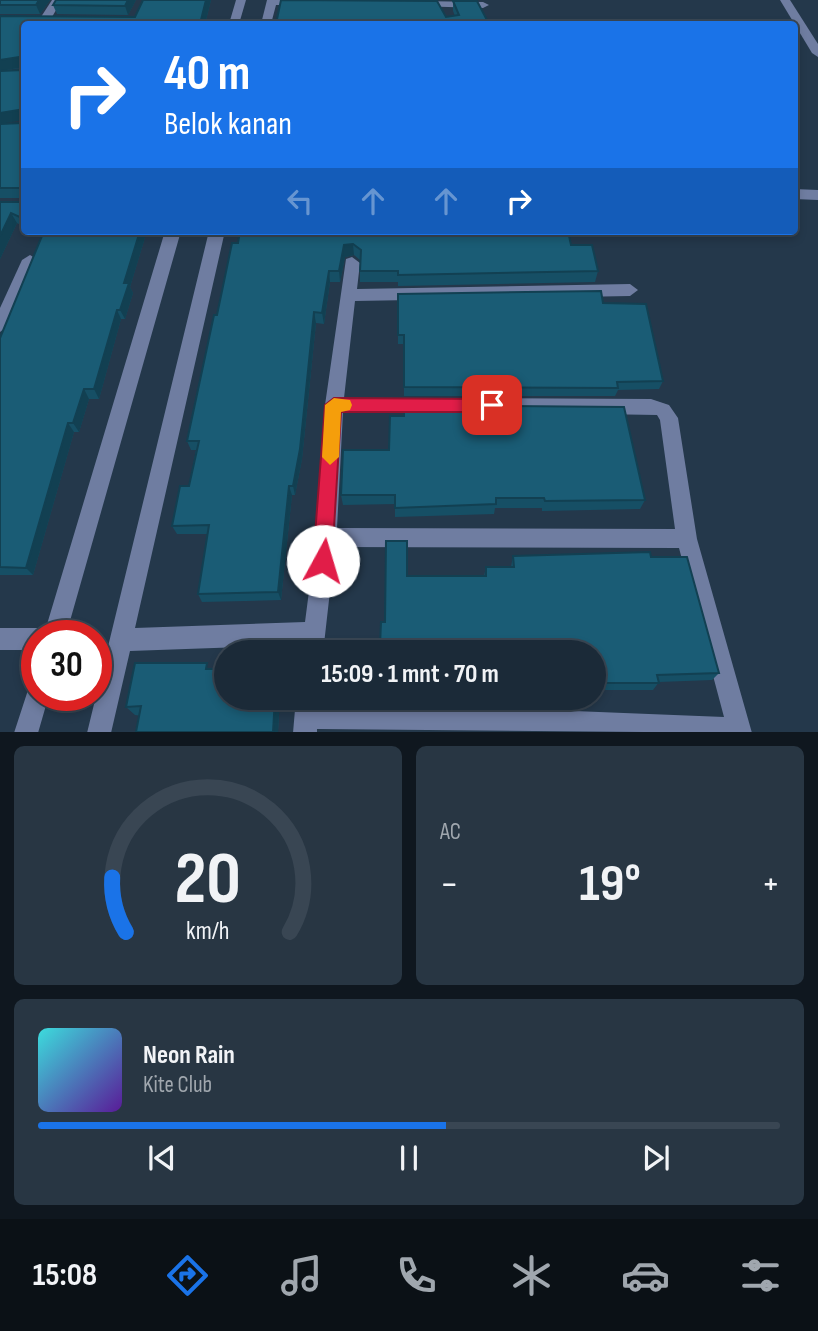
<!DOCTYPE html>
<html lang="id">
<head>
<meta charset="utf-8">
<style>
	body { margin:0; font-family:"Sofia Sans Condensed",sans-serif; background:#283643; color:#f1f3f6; height:100vh; display:flex; flex-direction:column; font-size:26px; white-space:nowrap }
	* { box-sizing:border-box; margin:0 }
	p { font-size:23px; color:#a0a7ae }
	.icon { flex:none; width:38px; height:38px; fill:none; stroke:currentColor; stroke-width:2; stroke-linecap:round; stroke-linejoin:round }
	.map { position:relative; height:732px; overflow:hidden }
	.details { display:flex; flex-direction:column; gap:14px; padding:14px; background:#0f171f; flex:1 }
	.details>* { flex:none }
	.banner { position:absolute; left:21px; top:21px; width:777px; height:214px; border-radius:7px; box-shadow:0 4px 10px #0003,0 0 0 2px #394653; background:#1a73e8; color:#fff; overflow:hidden }
	.speed { position:absolute; left:21px; top:620px; display:flex; gap:14px; font-size:35px; font-weight:700; text-align:center }
	.speed>* { display:grid; place-content:center; width:91px; height:91px; border-radius:50%; background:#1b2a38; box-shadow:0 4px 10px #0003,0 0 0 2px #394653; line-height:1 }
	.speed .limit { border:10px solid #d22; background:#fff; color:#111 }
	.pin { position:absolute; display:grid; place-items:center; width:60px; height:60px; color:#fff; margin:-30px; border-radius:14px; box-shadow:0 4px 10px #0006 }
	.me { position:absolute; width:77px; margin:-38px; rotate:6deg; stroke-linejoin:round; filter:drop-shadow(0 0 5px #0008) }
	.turn { display:flex; align-items:center; gap:24px; height:147px; padding:0 28px; font-size:32px }
	.turn .icon { width:91px; height:91px; stroke-width:2.5 }
	.turn b { display:block; font-size:49px; line-height:60px }
	.lanes { display:flex; align-items:center; height:66px; padding:0 28px; background:#0003; justify-content:center; gap:35px; direction:ltr }
	.lanes .off { opacity:.35 }
	.big { font-size:52px; font-weight:700; line-height:1.1 }
	.details .card { flex:1; display:flex; flex-direction:column; justify-content:center; gap:10px; min-width:0; padding:0 24px; border-radius:10px; background:#283643 }
	.details .dial { align-items:center; gap:0 }
	.dial svg { height:182px; overflow:visible; fill:none; stroke:#394653; stroke-width:7; stroke-linecap:round; text-anchor:middle }
	.dial text { fill:#f1f3f6; stroke:none }
	.song { display:flex; align-items:center; gap:21px }
	.cover { width:84px; height:84px; border-radius:10px; background:linear-gradient(135deg,hsl(180 70% 55%),hsl(270 70% 35%)) }
	.played { height:7px; border-radius:4px; background:linear-gradient(90deg,#1a73e8 55%,#394653 55%) }
	.keys { display:flex; justify-content:space-around; direction:ltr }
	.heat { display:flex; justify-content:space-between; align-items:center; font-size:38px; direction:ltr }
	.details .tiles { flex:1; display:grid; gap:14px; grid-template-columns:1fr 1fr }
	.card:last-child { grid-column:span 2 }
	.trip { position:absolute; left:214px; top:640px; width:392px; height:70px; border-radius:35px; background:#1b2a38; box-shadow:0 4px 10px #0003,0 0 0 2px #394653; font-weight:700; line-height:70px; text-align:center }
	.menu { display:flex; height:112px; justify-content:space-around; align-items:center; background:#0b1116; color:#a0a7ae }
	.menu .icon { width:49px; height:49px }
	.menu .active { color:#1a73e8 }
	.menu b { font-size:32px; color:#f1f3f6 }
	.map>svg:first-child { display:block }
</style>
</head>
<body>
<div class="map">
<svg width="818" height="733" viewBox="0 0 818 733">
	<rect width="100%" height="100%" fill="#24384b"/>
	<g fill="none" stroke-linecap="round" stroke-linejoin="round">
		<g fill="#6f7da1" fill-rule="evenodd">
			<polygon points="52,0 62,0 49,22 41,22 39,20"/>
			<polygon points="236,0 246,0 239,24 229,24"/>
			<polygon points="267,0 309,0 310,2 305,5 276,5 271,24 261,24"/>
			<polygon points="780,0 790,0 818,44 818,57 812,53"/>
			<polygon points="417,1 483,2 489,5 483,8 413,6 413,2"/>
			<polygon points="794,189 818,190 818,200 794,199"/>
			<polygon points="165,231 181,231 66,635 37,635 37,650 0,650 0,628 37,628 45,631"/>
			<polygon points="209,231 225,231 135,628 305,622 316,537 325,405 346,259 352,257 360,263 357,289 630,284 638,290 630,296 355,301 344,398 428,398 434,400 437,405 434,410 428,412 343,412 337,528 675,529 660,420 657,415 470,412 464,410 461,405 464,400 470,398 651,399 669,405 678,418 697,539 752,733 317,729 317,733 293,733 296,698 320,698 319,705 524,709 724,717 679,548 335,547 323,653 301,653 302,645 130,651 111,733 87,733"/>
			<polygon points="30,255 38,260 8,326 0,332 0,308 22,260"/>
			<polygon points="37,683 37,695 49,695 38,733 14,733 29,687"/>
		</g>
	</g>
	<g fill="#164f65">
		<polygon points="0,0 50,0 40,14 0,14"/>
		<polygon points="136,0 128,15 57,14 53,5"/>
		<polygon points="143,0 211,0 205,24 24,24 24,227 17,223 0,259 0,202 21,202 21,198 0,198 0,124 21,123 22,70 21,68 0,71 0,16 135,17"/>
		<polygon points="453,1 489,24 446,17 455,16 453,11"/>
		<polygon points="34,231 147,231 130,287 133,293 125,319 121,319 99,399 89,399 79,432 74,432 33,575 0,575 0,338 42,235"/>
		<polygon points="232,243 571,245 598,271 595,282 398,286 398,282 360,282 360,260 354,255 345,257 340,282 330,282 324,324 316,323 302,459 295,495 292,495 281,600 202,602 198,594 207,534 177,534 172,526 189,486 196,450 191,450 187,441 217,315"/>
		<polygon points="398,294 603,303 663,381 659,389 618,390 615,396 404,396 404,344 398,344"/>
		<polygon points="343,450 645,500 640,509 542,511 542,508 495,508 494,514 395,517 395,504 343,505 341,495"/>
		<polygon points="513,556 651,557 719,673 712,680 659,682 653,690 593,690 593,653 381,653 380,646 385,622 407,576 484,576 486,567 511,567"/>
		<polygon points="226,698 280,698 278,732 135,715 126,707"/>
	</g>
	<g fill="#124052">
		<polygon points="39,0 50,0 40,14 36,5"/>
		<polygon points="128,0 136,0 128,15 125,6"/>
		<polygon points="206,0 211,0 205,24 200,24"/>
		<polygon points="20,57 24,67 0,71 0,60"/>
		<polygon points="19,110 24,120 0,124 0,113"/>
		<polygon points="11,213 17,223 0,259 0,236"/>
		<polygon points="140,231 147,231 130,287 133,293 125,319 120,310 124,283"/>
		<polygon points="353,244 354,255 345,257 340,282 339,271 344,245"/>
		<polygon points="329,271 330,282 324,324 322,313"/>
		<polygon points="117,310 121,319 99,399 94,389"/>
		<polygon points="314,312 316,323 302,459 295,495 293,486"/>
		<polygon points="84,389 89,399 79,432 73,423"/>
		<polygon points="68,423 74,432 33,575 26,568"/>
		<polygon points="289,486 292,495 281,600 278,592"/>
		<polygon points="275,698 280,698 278,732 273,732"/>
	</g>
	<g fill="#1a5c75" stroke="#124052" stroke-width="2">
		<polygon points="0,0 39,0 36,5 0,5"/>
		<polygon points="56,0 128,0 125,6 53,5"/>
		<polygon points="143,0 206,0 200,24 24,24 24,219 11,213 0,236 0,202 21,202 21,188 0,188 0,124 21,123 19,110 0,113 0,71 22,70 20,57 0,60 0,16 135,17"/>
		<polygon points="281,0 437,1 446,17 459,15 453,1 477,1 489,24 276,24"/>
		<polygon points="44,231 140,231 124,283 129,283 120,310 117,310 94,389 84,389 73,423 68,423 26,568 0,567 0,338"/>
		<polygon points="240,231 568,231 571,245 592,245 598,271 398,275 398,271 360,271 361,250 353,244 344,245 339,271 329,271 322,313 314,312 300,449 293,486 289,486 278,592 198,594 209,525 172,526 180,486 189,486 199,441 187,441 214,315 217,315 232,243 238,243"/>
		<polygon points="601,291 603,303 646,304 663,381 617,382 618,388 404,387 404,335 398,335 398,294"/>
		<polygon points="404,405 624,407 645,500 545,501 544,498 496,498 496,504 395,508 395,495 341,495 343,450 389,450 390,416 404,416"/>
		<polygon points="386,541 407,541 407,576 486,576 486,567 514,567 513,556 650,552 651,557 687,557 719,673 657,675 659,683 593,683 593,653 495,653 495,645 380,646 381,622 385,622"/>
		<polygon points="135,663 207,663 206,669 226,669 226,698 275,698 273,732 136,732 141,706 126,707"/>
	</g>
	<polygon fill="#e11d48" stroke="#92132f" stroke-width="2" points="334,398 492,399 501,405 492,412 341,412 332,561 329,567 323,570 316,567 313,561 325,405"/>
	<polygon fill="#f59e0b" points="334,398 350,400 352,405 350,410 341,412 339,457 330,465 322,457 325,405"/>
</svg>
<div class="speed"><div class="limit">30</div></div>
<div class="pin" style="left:492px;top:405px;background:#d93025"><svg class="icon" aria-label="arrive" viewBox="0 0 24 24"><path d="M6 21V4h12l-3 4 3 4H6"/></svg></div>
<svg class="me" style="left:323px;top:561px" viewBox="-20 -20 40 40"><circle r="19" fill="#fff"/><path d="M0-13L10 11 0 6-10 11z" fill="#e11d48"/></svg>
<div class="trip">15:09 · 1 mnt · 70 m</div>
<div class="banner">
<div class="turn"><svg class="icon" aria-label="right" viewBox="0 0 24 24"><path d="M7 20v-9h11M14 6l5 5-5 5"/></svg><div><b>40 m</b>Belok kanan</div></div>
<div class="lanes"><svg class="icon off" aria-label="left" viewBox="0 0 24 24"><path d="M17 20v-9H6M10 6l-5 5 5 5"/></svg><svg class="icon off" aria-label="ahead" viewBox="0 0 24 24"><path d="M12 20V5M6 11l6-6 6 6"/></svg><svg class="icon off" aria-label="ahead" viewBox="0 0 24 24"><path d="M12 20V5M6 11l6-6 6 6"/></svg><svg class="icon" aria-label="right" viewBox="0 0 24 24"><path d="M7 20v-9h11M14 6l5 5-5 5"/></svg></div>
</div>
</div>
<section class="details">
<div class="tiles">
<div class="card dial"><svg viewBox="0 0 100 80">
<path d="M14 69A42 42 0 1 1 86 69"/>
<path d="M14 69A42 42 0 0 1 8 45" stroke="#1a73e8"/>
<text x="50" y="56" font-size="32" font-weight="700">20</text>
<text x="50" y="72" font-size="11">km/h</text>
</svg></div>
<div class="card"><p>AC</p>
<div class="heat"><a>−</a><b class="big">19°</b><a>+</a></div>
</div>
<div class="card">
<div class="song"><i class="cover"></i><div><b>Neon Rain</b><p>Kite Club</p></div></div>
<div class="played"></div>
<div class="keys"><svg class="icon" aria-label="previous" viewBox="0 0 24 24"><path d="M18 5L8 12l10 7zM5 5v14"/></svg><svg class="icon" aria-label="pause" viewBox="0 0 24 24"><path d="M8 5v14M16 5v14"/></svg><svg class="icon" aria-label="next" viewBox="0 0 24 24"><path d="M6 5l10 7-10 7zM19 5v14"/></svg></div>
</div>
</div>
</section>
<nav class="menu">
<b>15:08</b>
<svg class="icon active" aria-label="directions" viewBox="0 0 24 24"><path d="M12 3l9 9-9 9-9-9zM9 14v-3h6M13 9l2 2-2 2"/></svg>
<svg class="icon" aria-label="music" viewBox="0 0 24 24"><path d="M9 18V5l10-2v13"/><circle cx="6" cy="18" r="3"/><circle cx="16" cy="16" r="3"/></svg>
<svg class="icon" aria-label="phone" viewBox="0 0 24 24"><path d="M5 4h4l2 5-3 2q2 4 5 5l2-3 5 2v4C11 20 4 13 5 4z"/></svg>
<svg class="icon" aria-label="climate" viewBox="0 0 24 24"><path d="M12 3v18M4 7l16 10M4 17L20 7"/></svg>
<svg class="icon" aria-label="car" viewBox="0 0 24 24"><path d="M5 17H2v-5l4-1 3-4h7l3 4 3 1v5h-3M9 17h6M6 11h13"/><circle cx="7" cy="17" r="2"/><circle cx="17" cy="17" r="2"/></svg>
<svg class="icon" aria-label="filters" viewBox="0 0 24 24"><path d="M4 7h16M4 17h16"/><circle cx="9" cy="7" r="2"/><circle cx="15" cy="17" r="2"/></svg>
</nav>
</body>
</html>
